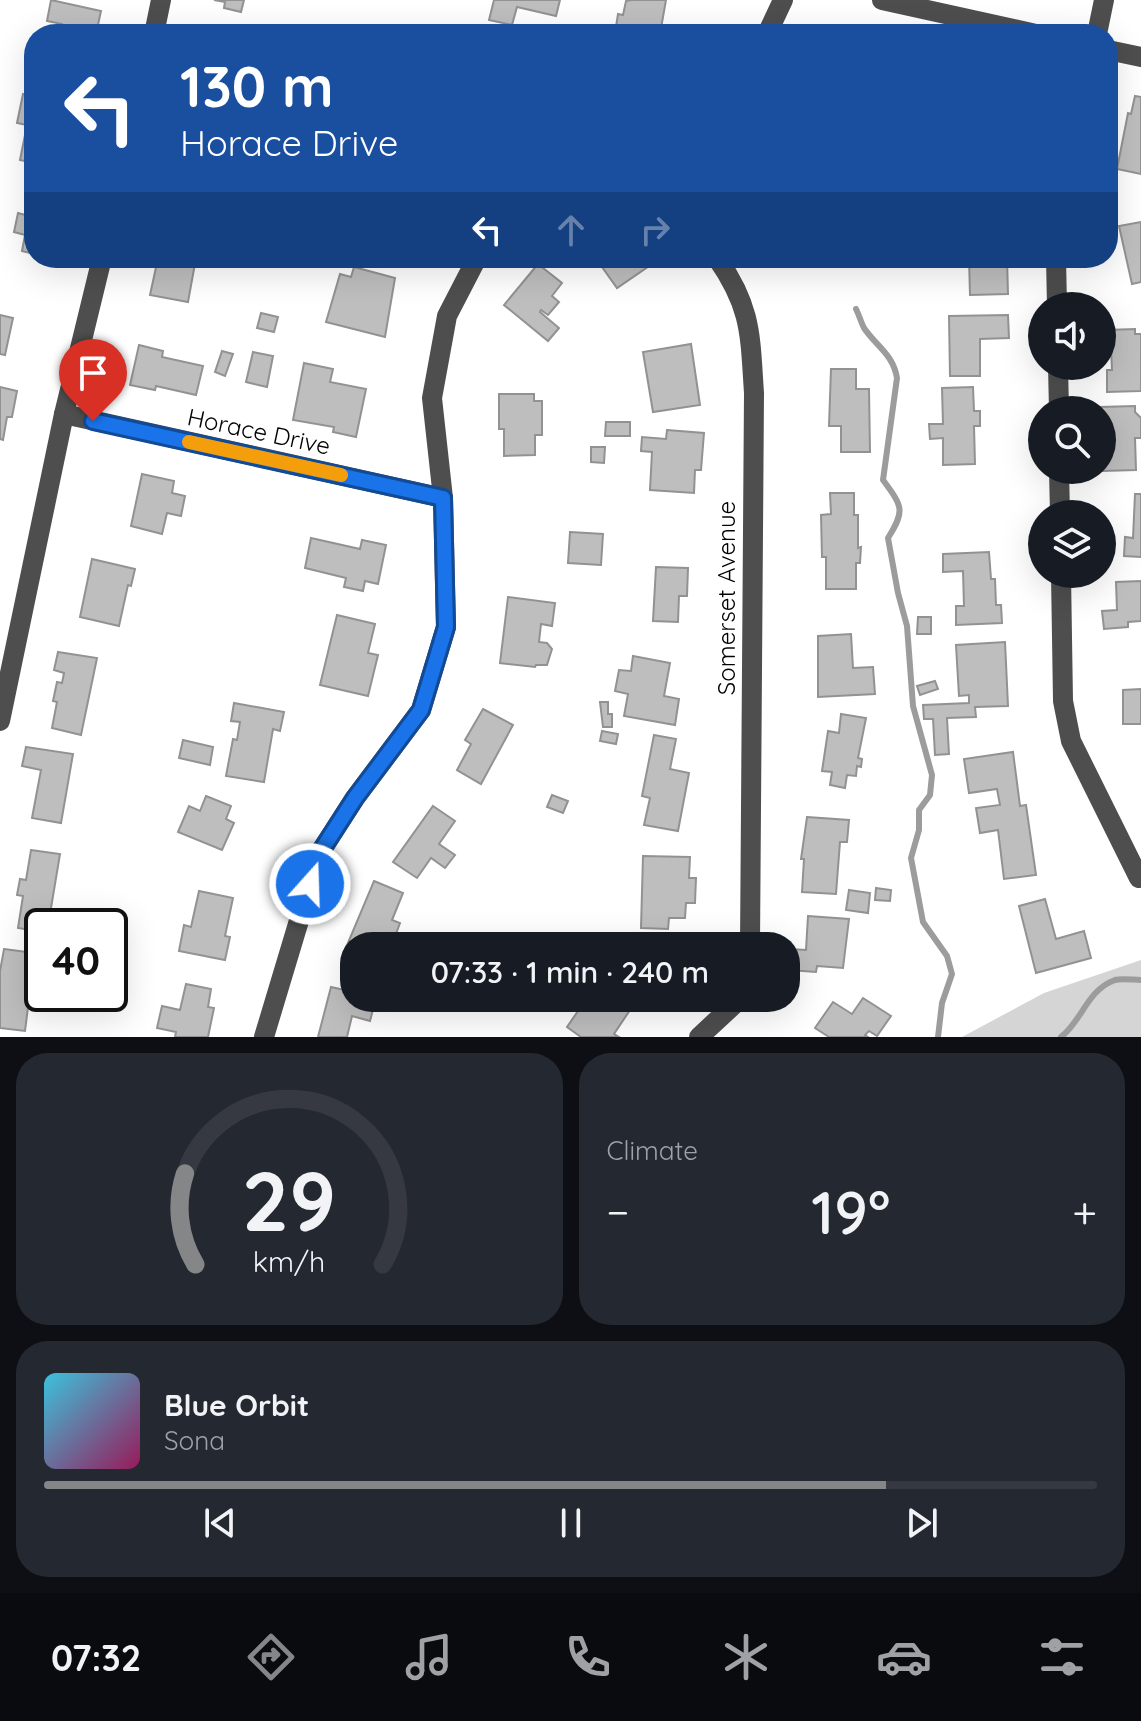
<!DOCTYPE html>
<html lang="en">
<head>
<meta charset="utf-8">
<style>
	body { margin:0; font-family:Quicksand,sans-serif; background:#242831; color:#f1f3f6; height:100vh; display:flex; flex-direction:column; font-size:30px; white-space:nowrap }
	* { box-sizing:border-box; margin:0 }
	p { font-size:26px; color:#9ea1a6 }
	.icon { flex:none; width:44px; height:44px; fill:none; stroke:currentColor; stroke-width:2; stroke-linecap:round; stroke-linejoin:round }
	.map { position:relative; height:1037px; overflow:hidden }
	.side { display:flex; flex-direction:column; gap:16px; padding:16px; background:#0d0f14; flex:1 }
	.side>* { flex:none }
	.top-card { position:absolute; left:24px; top:24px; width:1094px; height:244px; border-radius:32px; box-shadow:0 8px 32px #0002; background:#1a4fa0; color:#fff; overflow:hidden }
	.buttons { position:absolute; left:1028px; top:292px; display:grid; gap:16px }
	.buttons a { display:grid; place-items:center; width:88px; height:88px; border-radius:50%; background:#171b24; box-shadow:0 8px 32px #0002; font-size:40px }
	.speed { position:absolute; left:24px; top:908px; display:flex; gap:16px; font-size:40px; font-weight:700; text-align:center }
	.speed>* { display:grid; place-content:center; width:104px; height:104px; border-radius:50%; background:#171b24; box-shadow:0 8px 32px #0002; line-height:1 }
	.speed .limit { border:4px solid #111; border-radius:12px; background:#fff; color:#111 }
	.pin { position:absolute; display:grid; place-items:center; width:68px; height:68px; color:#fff; margin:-82px -34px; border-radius:50% 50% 50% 0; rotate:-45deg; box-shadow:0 0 8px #0007 }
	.pin .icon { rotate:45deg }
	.me { position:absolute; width:88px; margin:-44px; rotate:20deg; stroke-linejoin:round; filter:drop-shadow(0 0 6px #0008) }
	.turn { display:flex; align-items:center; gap:28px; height:168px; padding:0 24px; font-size:36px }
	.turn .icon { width:104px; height:104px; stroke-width:2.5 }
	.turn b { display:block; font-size:56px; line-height:68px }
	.lanes { display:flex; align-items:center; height:76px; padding:0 24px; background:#0003; justify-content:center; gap:40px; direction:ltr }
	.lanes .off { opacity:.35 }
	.big { font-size:60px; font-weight:600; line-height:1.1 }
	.side .card { flex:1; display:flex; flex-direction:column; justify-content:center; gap:12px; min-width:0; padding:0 28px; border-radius:32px; background:#242831 }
	.side .dial { align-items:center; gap:0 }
	.dial svg { height:208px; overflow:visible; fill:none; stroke:#363941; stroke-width:7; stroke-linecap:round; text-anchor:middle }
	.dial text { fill:#f1f3f6; stroke:none }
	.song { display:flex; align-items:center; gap:24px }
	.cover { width:96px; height:96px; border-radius:12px; background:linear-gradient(135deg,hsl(190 70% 55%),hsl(330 70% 35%)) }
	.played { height:8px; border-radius:4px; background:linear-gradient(90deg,#858687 80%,#363941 80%) }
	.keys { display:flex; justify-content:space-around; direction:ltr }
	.heat { display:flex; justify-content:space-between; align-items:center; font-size:44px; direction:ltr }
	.side .tiles { flex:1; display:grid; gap:16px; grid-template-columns:1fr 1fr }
	.card:last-child { grid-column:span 2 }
	.trip { position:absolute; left:340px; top:932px; width:460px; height:80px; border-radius:32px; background:#171b24; box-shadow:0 8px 32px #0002; font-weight:600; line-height:80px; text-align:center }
	.menu { display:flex; height:128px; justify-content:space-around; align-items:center; background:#090b0e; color:#9ea1a6 }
	.menu .icon { width:56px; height:56px }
	.menu .active { color:#858687 }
	.menu b { font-size:36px; color:#f1f3f6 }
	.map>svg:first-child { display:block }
</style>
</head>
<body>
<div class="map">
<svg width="1141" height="1037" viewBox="0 0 1141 1037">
	<rect width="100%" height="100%" fill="#fff"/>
	<polygon fill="#d5d5d5" points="1141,960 1141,1037 962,1037 1044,993"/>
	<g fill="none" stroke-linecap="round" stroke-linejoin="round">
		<g stroke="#9c9c9c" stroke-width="6">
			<path d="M 856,309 C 859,315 861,322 864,328 C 876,346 893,354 897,378 L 883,480 C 902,506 906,510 888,538 L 898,593 L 907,626 L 913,706 L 932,775 L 930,795 L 919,810 L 919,830 L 911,858 L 923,922 L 947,956 L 952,974 L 942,1003 L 938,1037"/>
			<path d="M 1061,1037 C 1082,1021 1087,990 1115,980 C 1122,978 1133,980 1141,980"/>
		</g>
	</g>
	<g fill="#bebebe" stroke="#929292" stroke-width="2">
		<polygon points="51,0 101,11 96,34 60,34 62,24 47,21"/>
		<polygon points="214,0 244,0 241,12 224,8 225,2"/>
		<polygon points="494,0 560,0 556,16 517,7 512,25 489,20"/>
		<polygon points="632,0 666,0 660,34 608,34 610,26 616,27 618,14 623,15 626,1"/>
		<polygon points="23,94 34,96 34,163 20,160 27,125 17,123"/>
		<polygon points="1135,96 1141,97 1141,174 1117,169 1128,113 1131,114"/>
		<polygon points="34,196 34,254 22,251 25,235 14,232 18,213 29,216"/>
		<polygon points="1141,222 1141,282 1132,284 1119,226"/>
		<polygon points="158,258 196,258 188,302 150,295"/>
		<polygon points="613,258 652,258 655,262 617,288 602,267"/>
		<polygon points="969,258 1007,258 1008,294 970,295"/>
		<polygon points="538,264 562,283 552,296 559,302 548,315 541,310 540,312 559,328 548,341 504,305"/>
		<polygon points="354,267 395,278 385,337 326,322 340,274 351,277"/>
		<polygon points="261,313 278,317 274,332 257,328"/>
		<polygon points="0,315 13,318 5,355 0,354"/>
		<polygon points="1008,315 1009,338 980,339 980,376 950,376 949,316"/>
		<polygon points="1135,329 1135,334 1141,334 1141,391 1107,392 1107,370 1112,370 1111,349 1108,349 1107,330"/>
		<polygon points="691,344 700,405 653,412 643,352"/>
		<polygon points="139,345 163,351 162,357 203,366 196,395 156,386 155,390 130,385"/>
		<polygon points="222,351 233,354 225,376 215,372"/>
		<polygon points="253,352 273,356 267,387 246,382"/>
		<polygon points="304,363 333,369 330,382 366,389 356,437 333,432 334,427 293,420"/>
		<polygon points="831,369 856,369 856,389 869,389 870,452 841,452 841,426 829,426"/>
		<polygon points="0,387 17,391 12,417 7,417 3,440 0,439"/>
		<polygon points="973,387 974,411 980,411 980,426 974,426 975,464 943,465 943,438 930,439 929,424 943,424 942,388"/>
		<polygon points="499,394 534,394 534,401 542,401 542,435 535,435 535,455 504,456 504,429 499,429"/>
		<polygon points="1135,406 1135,412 1141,418 1141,438 1135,438 1136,470 1102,471 1100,407"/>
		<polygon points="606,422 630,422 630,436 605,436"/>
		<polygon points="667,430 704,433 701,470 695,470 694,493 650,490 652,452 641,451 642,437 666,439"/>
		<polygon points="591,447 605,447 604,463 591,462"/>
		<polygon points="142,474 174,481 172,493 185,496 181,516 167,513 162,534 131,526"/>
		<polygon points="830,493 854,493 854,515 858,515 858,548 861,547 860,563 856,563 856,589 826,589 826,557 822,557 821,515 831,514"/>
		<polygon points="1135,494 1141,494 1141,557 1124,556 1125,537 1133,538"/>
		<polygon points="570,532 603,534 601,565 568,563"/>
		<polygon points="311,538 360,549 362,540 386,545 378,584 365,581 363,591 344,587 346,578 305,568"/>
		<polygon points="989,552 991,579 995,579 996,605 1001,605 1002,623 956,625 956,606 964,606 963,571 943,572 943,554"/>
		<polygon points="92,559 135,569 131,586 128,585 119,626 80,617"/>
		<polygon points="656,567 688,568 687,596 679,596 678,622 653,621"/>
		<polygon points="1141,581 1141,621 1128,622 1128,627 1104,629 1102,611 1117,610 1116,582"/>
		<polygon points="508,597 555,603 552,626 541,624 539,642 547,643 552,649 547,665 536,665 535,667 500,663"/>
		<polygon points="337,615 375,624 368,653 378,655 368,696 320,685"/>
		<polygon points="918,617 931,617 931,634 917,634"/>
		<polygon points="851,634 853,668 873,667 875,694 818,697 818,636"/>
		<polygon points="1005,642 1008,706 975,707 976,717 947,718 949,754 935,755 933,719 924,719 923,705 969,703 969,695 959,696 956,645"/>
		<polygon points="58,652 97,658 81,735 52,728 57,702 53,701 57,682 62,683 64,673 54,670"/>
		<polygon points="633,656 670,663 664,696 679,699 675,725 624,716 628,694 615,691 619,670 631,671"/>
		<polygon points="935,681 938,689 920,695 917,686"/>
		<polygon points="1141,689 1141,724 1123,724 1123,690"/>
		<polygon points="600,702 608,702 608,714 612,714 612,727 603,727"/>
		<polygon points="234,703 284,712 280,731 273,729 264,782 226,776 233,739 237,740 240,722 231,721"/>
		<polygon points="483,709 513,725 481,784 457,770 471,744 465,740"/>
		<polygon points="841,714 866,718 858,758 862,759 861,767 857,766 856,776 847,775 845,788 830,785 832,772 822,771 828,731 839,733"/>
		<polygon points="602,731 618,734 616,744 600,741"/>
		<polygon points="654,735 676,739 670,769 689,773 678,831 644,825 650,798 642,796"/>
		<polygon points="183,740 213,747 210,765 179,758"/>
		<polygon points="26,747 73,754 61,823 32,818 41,770 22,766"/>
		<polygon points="1013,752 1020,806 1026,805 1036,875 1004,879 998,830 980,833 976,808 1000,805 997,789 969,793 964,759"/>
		<polygon points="552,795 568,801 563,813 547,807"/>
		<polygon points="206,796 231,806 226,819 234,823 222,850 178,832 189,806 200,811"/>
		<polygon points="433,806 455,821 439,844 455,855 445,868 431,858 417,878 393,862"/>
		<polygon points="807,817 849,820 847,842 840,842 836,894 802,892 804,859 801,859"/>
		<polygon points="31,850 60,854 48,926 42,926 42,932 18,928 23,896 17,895 20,879 26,880"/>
		<polygon points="643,856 690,857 689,878 696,878 695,903 686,903 685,918 669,918 668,929 641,928"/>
		<polygon points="374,881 403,893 392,920 400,923 393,942 400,945 354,946 354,954 345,950"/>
		<polygon points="876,888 891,890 890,901 875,900"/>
		<polygon points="849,890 870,893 868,913 846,910"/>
		<polygon points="199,891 233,898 225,936 230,937 225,960 179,951 184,925 191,927"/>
		<polygon points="1045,899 1056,939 1084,931 1091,958 1036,973 1019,906"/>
		<polygon points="808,916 849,919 843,968 817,966 816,972 789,970 791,949 806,950"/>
		<polygon points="4,949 35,953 25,1031 0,1028 0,971"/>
		<polygon points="186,984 211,989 208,1007 214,1008 208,1037 175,1037 176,1032 157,1028 162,1006 180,1010"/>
		<polygon points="331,987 354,992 354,998 376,998 370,1021 352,1016 347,1037 318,1037"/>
		<polygon points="587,998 638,998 614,1034 619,1037 581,1037 567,1027"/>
		<polygon points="863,998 891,1016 877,1036 869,1031 865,1035 868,1037 829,1037 815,1028 833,1002 852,1014"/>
	</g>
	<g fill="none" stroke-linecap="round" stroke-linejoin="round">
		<g stroke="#4e4e4e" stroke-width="20">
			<polyline points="882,0 1036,34"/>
			<polyline points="154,34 161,0"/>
			<polyline points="767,34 783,0"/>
			<polyline points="1097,34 1104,0"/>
			<polyline points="1108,50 1141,57"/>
			<path d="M 717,258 C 752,308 750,335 754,393 L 750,946"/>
			<polyline points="1056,258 1057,306"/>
			<polyline points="1058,366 1059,410"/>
			<polyline points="64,414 443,498"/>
			<polyline points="1059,470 1060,514"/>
			<polyline points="1061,574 1063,701 1071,741 1139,878"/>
			<polyline points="0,721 64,414 102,258"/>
			<polyline points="264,1037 319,854 355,798 421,710 446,627 443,498 432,398 447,316 477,258"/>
			<polyline points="699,1037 741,998"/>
		</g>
	</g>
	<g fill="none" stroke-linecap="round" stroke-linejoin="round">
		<defs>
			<polyline id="route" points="93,421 443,498 446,627 421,710 355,798 319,854 310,884"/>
		</defs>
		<use href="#route" stroke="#114b97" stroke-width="20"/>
		<use href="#route" stroke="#1a73e8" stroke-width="14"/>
		<polyline stroke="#f59e0b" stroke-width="14" points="189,442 341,475"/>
	</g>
	<g text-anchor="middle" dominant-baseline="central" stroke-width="7" stroke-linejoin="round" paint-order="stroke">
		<g font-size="24" fill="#000" stroke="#fff">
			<text transform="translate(259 431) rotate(12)">Horace Drive</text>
			<text transform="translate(726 598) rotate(-90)">Somerset Avenue</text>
		</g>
	</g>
</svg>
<div class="buttons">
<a><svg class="icon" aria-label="sound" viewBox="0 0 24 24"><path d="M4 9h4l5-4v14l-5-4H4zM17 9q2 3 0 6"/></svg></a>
<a><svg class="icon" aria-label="search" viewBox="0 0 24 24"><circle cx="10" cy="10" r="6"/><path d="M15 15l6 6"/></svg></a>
<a><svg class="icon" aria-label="layers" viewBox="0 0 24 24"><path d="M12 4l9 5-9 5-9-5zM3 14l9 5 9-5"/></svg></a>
</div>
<div class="speed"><div class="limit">40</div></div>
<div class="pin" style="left:93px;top:421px;background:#d93025"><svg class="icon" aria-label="arrive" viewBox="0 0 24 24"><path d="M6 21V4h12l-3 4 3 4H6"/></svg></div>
<svg class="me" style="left:310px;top:884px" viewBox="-20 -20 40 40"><circle r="17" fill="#1a73e8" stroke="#fff" stroke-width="3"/><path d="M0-11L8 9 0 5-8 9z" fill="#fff"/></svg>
<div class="trip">07:33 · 1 min · 240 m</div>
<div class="top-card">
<div class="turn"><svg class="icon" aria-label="left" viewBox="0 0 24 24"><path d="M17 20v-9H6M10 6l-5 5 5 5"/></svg><div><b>130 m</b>Horace Drive</div></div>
<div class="lanes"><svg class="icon" aria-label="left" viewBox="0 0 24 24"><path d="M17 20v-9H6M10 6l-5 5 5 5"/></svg><svg class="icon off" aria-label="ahead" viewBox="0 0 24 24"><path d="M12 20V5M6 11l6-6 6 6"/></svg><svg class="icon off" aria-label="right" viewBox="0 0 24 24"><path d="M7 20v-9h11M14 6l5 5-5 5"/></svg></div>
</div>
</div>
<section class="side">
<div class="tiles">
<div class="card dial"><svg viewBox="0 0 100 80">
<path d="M14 69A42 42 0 1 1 86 69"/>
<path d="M14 69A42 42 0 0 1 10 34" stroke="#858687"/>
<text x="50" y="56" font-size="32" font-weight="700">29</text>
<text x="50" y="72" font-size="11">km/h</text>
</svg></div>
<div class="card"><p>Climate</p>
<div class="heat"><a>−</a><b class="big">19°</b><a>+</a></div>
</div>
<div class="card">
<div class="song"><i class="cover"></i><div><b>Blue Orbit</b><p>Sona</p></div></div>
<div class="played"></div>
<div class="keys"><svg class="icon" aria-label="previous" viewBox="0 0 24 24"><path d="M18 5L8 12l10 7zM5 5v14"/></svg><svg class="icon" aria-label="pause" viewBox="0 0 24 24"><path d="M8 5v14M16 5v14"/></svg><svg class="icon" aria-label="next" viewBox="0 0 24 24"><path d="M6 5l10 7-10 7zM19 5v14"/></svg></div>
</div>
</div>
</section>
<nav class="menu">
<b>07:32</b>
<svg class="icon active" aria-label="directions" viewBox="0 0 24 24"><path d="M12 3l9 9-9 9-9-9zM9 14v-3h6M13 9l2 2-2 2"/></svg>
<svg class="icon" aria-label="music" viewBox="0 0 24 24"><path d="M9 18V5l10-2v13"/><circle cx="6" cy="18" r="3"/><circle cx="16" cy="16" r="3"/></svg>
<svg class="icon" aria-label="phone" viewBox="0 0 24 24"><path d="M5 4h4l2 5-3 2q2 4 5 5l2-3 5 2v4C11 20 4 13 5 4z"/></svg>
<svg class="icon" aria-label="climate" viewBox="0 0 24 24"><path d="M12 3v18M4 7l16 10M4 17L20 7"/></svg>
<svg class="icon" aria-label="car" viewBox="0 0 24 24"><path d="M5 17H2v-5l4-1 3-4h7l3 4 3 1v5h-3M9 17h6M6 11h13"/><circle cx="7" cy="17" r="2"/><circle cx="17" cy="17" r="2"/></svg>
<svg class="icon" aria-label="filters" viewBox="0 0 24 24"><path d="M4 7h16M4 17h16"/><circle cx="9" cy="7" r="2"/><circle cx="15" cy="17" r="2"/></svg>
</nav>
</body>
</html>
